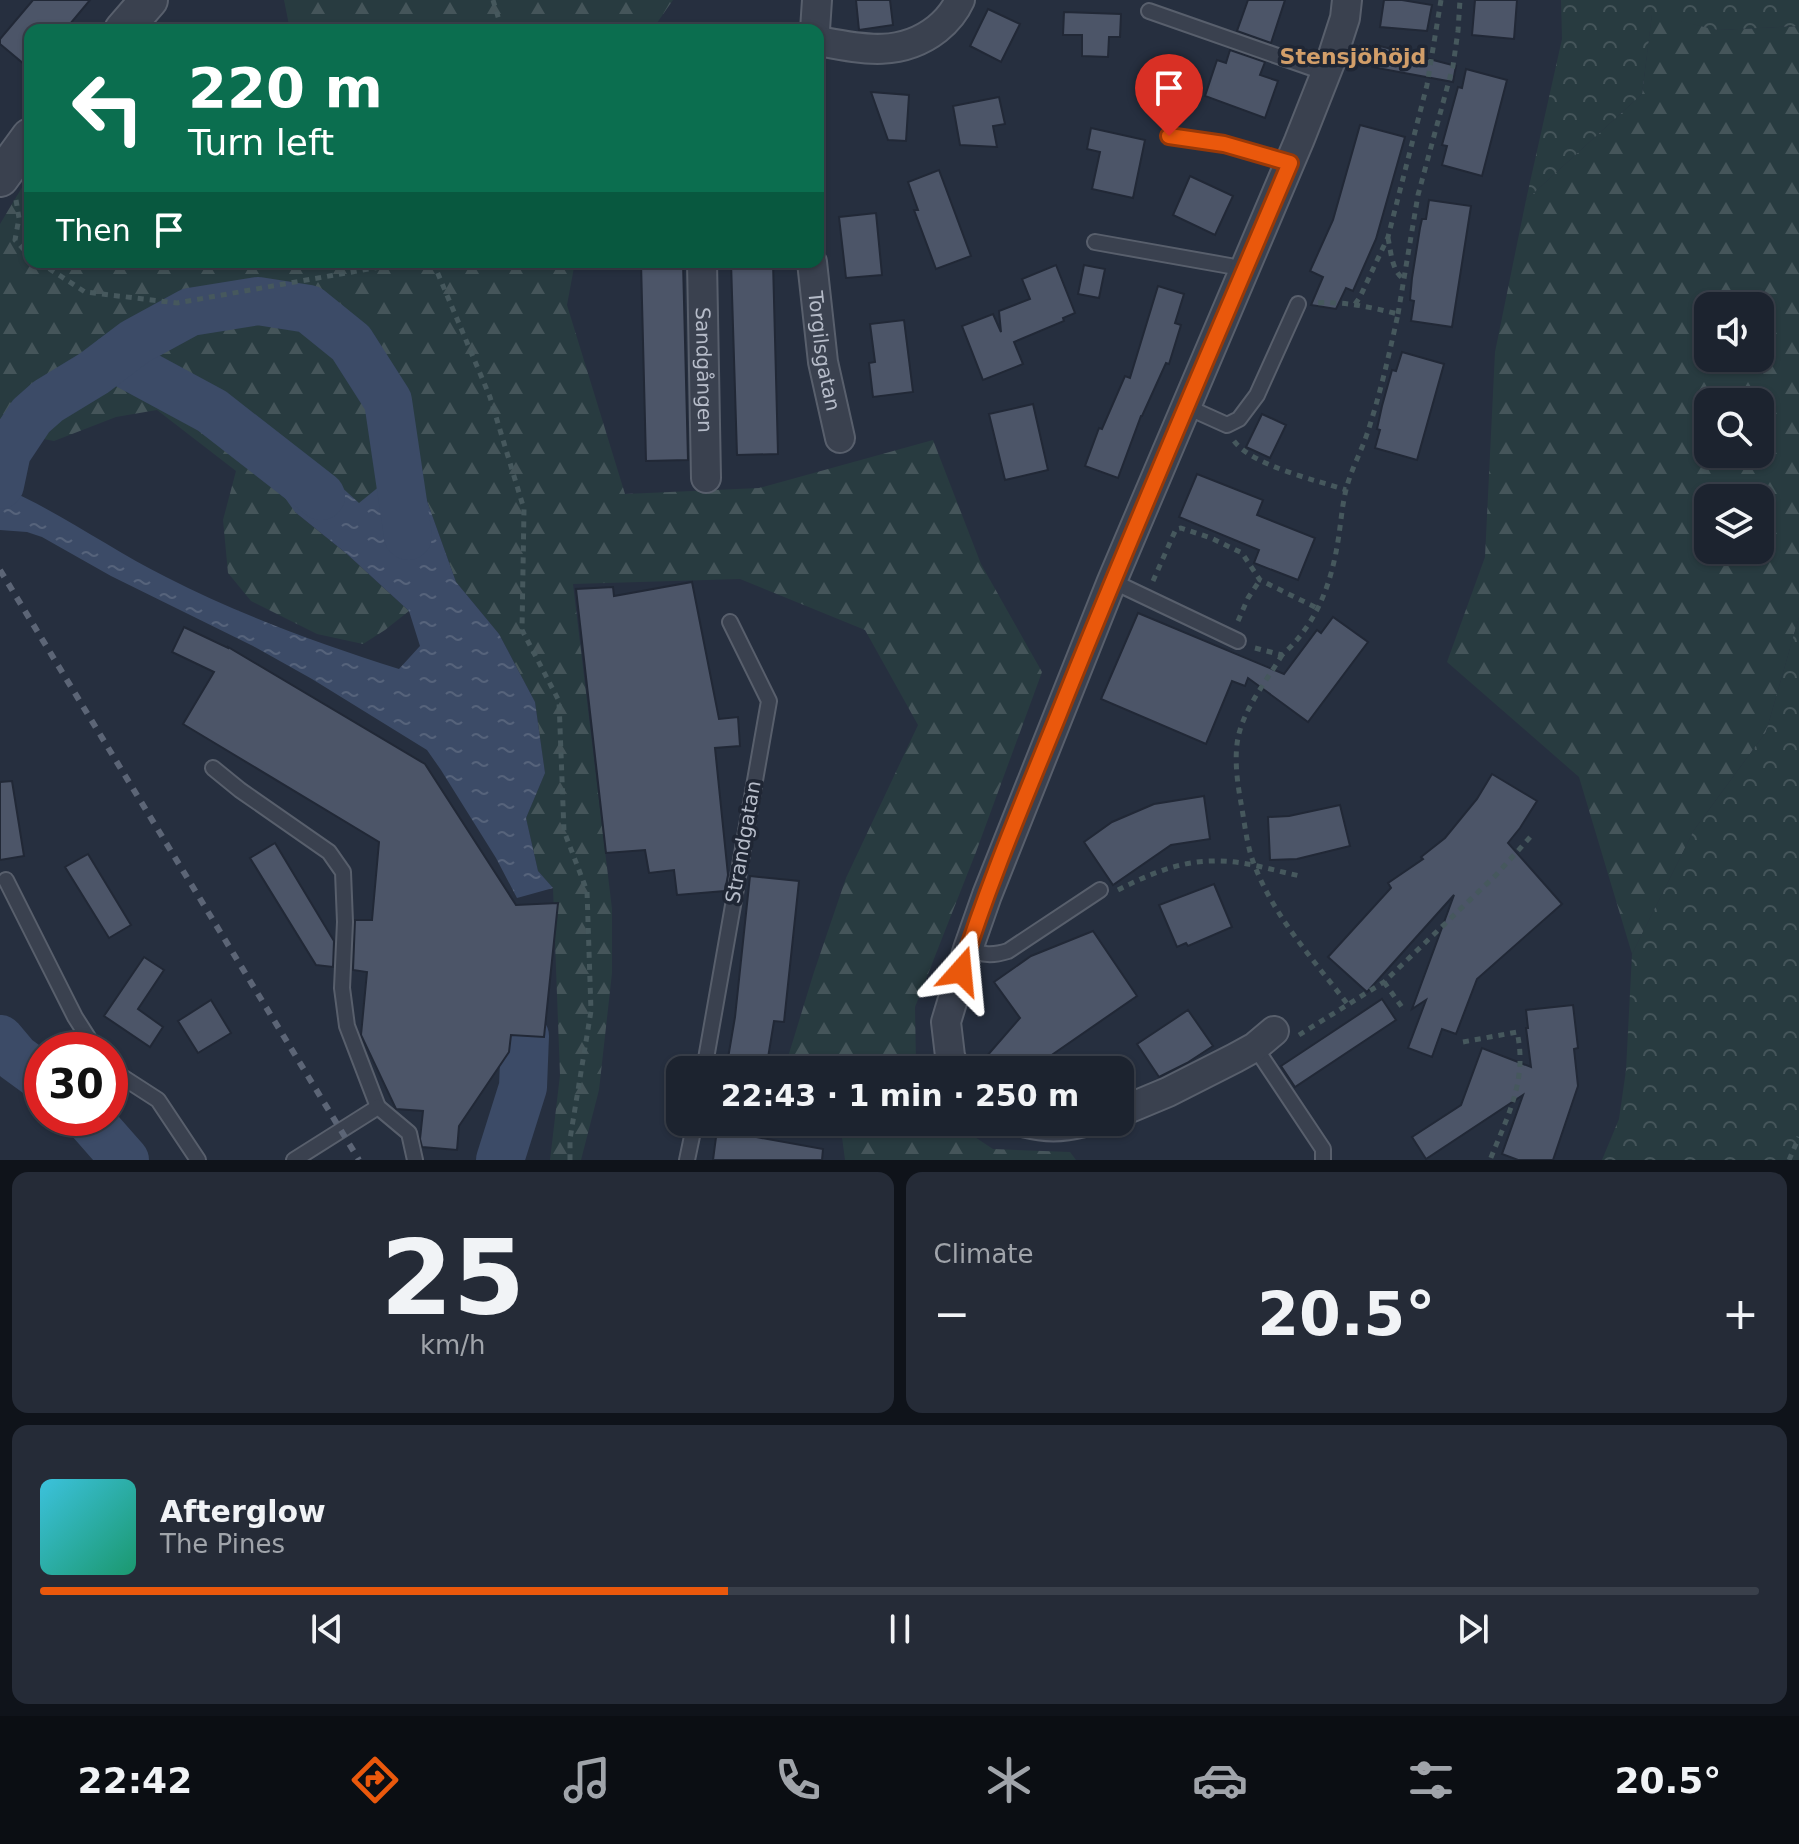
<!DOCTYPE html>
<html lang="en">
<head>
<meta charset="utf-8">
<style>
	body { margin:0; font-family:"DejaVu Sans",sans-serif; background:#252b37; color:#f1f3f6; height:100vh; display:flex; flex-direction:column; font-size:30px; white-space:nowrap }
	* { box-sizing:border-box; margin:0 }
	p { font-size:26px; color:#a0a4aa }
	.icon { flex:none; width:44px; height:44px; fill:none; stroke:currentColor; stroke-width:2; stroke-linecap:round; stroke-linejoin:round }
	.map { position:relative; height:1160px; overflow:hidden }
	.drawer { display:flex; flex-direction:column; gap:12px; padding:12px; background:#0f131a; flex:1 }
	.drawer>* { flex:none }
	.top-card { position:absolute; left:24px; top:24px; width:800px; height:244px; border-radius:16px; box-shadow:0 2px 6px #0004,0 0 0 2px #3a404b; background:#0b6e4f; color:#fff; overflow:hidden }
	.buttons { position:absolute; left:1694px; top:292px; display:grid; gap:16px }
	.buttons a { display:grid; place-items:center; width:80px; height:80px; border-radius:16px; background:#1c232f; box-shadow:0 2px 6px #0004,0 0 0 2px #3a404b; font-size:40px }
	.speed { position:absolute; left:24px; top:1032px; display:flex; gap:16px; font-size:40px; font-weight:700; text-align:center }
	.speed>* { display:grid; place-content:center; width:104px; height:104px; border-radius:50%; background:#1c232f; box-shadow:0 2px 6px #0004,0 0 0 2px #3a404b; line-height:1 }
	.speed .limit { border:12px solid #d22; background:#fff; color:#111 }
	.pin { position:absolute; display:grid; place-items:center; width:68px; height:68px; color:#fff; margin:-82px -34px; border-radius:50% 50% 50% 0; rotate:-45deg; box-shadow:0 0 8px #0007 }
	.pin .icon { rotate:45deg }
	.me { position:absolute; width:88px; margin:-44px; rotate:18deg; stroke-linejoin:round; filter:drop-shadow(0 0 6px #0008) }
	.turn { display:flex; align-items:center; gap:28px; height:168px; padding:0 32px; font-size:36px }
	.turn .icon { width:104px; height:104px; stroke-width:2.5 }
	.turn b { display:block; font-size:56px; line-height:68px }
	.then { display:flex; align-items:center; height:76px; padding:0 32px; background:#0003; gap:16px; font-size:30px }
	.big { font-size:60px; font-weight:600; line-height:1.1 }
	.drawer .card { flex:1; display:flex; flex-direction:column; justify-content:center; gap:12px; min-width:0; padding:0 28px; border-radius:16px; background:#252b37 }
	.drawer .dial { align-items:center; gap:0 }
	.dial b { font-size:104px; line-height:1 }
	.song { display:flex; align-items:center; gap:24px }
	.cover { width:96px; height:96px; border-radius:12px; background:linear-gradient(135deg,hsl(190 70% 55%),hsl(160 70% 35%)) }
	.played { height:8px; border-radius:4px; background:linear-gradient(90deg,#ea580c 40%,#3a404b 40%) }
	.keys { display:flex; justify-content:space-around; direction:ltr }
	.heat { display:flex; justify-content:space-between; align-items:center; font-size:44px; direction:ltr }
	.drawer .tiles { flex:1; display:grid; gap:12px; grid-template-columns:1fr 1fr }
	.card:last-child { grid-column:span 2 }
	.trip { position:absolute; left:666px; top:1056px; width:468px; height:80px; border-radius:16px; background:#1c232f; box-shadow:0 2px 6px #0004,0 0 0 2px #3a404b; font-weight:600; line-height:80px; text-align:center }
	.menu { display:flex; height:128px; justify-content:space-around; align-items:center; background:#0b0e13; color:#a0a4aa }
	.menu .icon { width:56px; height:56px }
	.menu .selected { color:#ea580c }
	.menu b { font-size:36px; color:#f1f3f6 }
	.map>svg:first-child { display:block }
</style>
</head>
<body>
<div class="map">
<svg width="1799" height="1160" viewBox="0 0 1799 1160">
	<defs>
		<pattern id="forest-firs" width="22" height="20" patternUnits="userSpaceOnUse" patternTransform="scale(2)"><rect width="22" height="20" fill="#283b40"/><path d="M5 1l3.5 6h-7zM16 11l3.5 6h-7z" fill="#45555a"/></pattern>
		<pattern id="park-crowns" width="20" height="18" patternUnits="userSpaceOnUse" patternTransform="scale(2)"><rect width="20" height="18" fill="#283b40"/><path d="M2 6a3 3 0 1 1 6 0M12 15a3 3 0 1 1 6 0" fill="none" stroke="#45555a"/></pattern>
		<pattern id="water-ripples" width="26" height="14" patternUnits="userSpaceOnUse" patternTransform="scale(2)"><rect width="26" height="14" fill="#3c4b67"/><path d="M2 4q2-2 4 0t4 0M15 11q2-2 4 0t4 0" fill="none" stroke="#56637b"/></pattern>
	</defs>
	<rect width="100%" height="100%" fill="#262f3f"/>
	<g fill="url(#forest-firs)" fill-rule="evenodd">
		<polygon points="284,0 673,0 652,30 290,30"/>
		<path d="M 1652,14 L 1718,30 L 1799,26 L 1799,617 L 1766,732 L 1694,830 L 1632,954 L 1579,777 L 1447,662 L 1485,557 L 1495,352 L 1526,200 L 1642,94 ZM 1708,306 L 1760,306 L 1760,358 L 1708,358 ZM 1708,402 L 1760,402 L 1760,454 L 1708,454 ZM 1708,498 L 1760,498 L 1760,550 L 1708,550 Z"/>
		<polygon points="30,174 30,262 575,262 567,305 625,494 759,488 933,440 981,564 1042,672 976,852 915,1007 916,1064 919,1070 784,1070 814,972 846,878 918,725 865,630 740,579 573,584 612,909 612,973 599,1090 581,1160 550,1160 560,1075 553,888 538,871 526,818 545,773 535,702 499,634 456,582 422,487 402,468 359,504 316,464 295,512 347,554 409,611 385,630 363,644 317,634 251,601 228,573 223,520 236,471 157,410 116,417 54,441 12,433 0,420 0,224"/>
		<polygon points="813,1122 952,1122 993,1149 1070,1152 1076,1160 845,1160 842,1137"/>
	</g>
	<g fill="url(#park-crowns)">
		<polygon points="1561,0 1799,0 1799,26 1718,30 1652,15 1642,94 1526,200 1562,39"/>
		<polygon points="1799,617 1799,1160 1602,1160 1619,1119 1626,1070 1632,954 1694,830 1766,732"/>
	</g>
	<path fill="url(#water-ripples)" d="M 279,448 L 316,464 L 359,503 L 402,468 L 422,487 L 456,582 L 499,634 L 535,702 L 545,773 L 526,818 L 538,871 L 553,888 L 517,898 L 496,858 L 441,770 L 427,750 L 312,679 L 253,646 L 111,576 L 42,537 L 27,532 L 0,530 L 0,486 C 58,511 110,549 166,577 C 240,615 320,644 399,669 L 420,646 L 409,611 L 347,554 L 295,512 L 261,464 Z"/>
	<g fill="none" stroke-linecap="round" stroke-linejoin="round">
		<g stroke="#3c4b67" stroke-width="48">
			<polyline points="114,358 212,411 321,496"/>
			<polyline points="0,485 7,452 31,416 48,401 94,373 135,342 190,312 258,301 309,309 351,343 388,401 408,536"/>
			<polyline points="0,1039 16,1058 42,1077"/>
			<polyline points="88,1118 125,1160"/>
			<polyline points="500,1160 523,1087 525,1036"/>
		</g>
	</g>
	<g fill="#4c5568" stroke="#212836" stroke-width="2">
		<polygon points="33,0 90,0 65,30 30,30 30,69 0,44 0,39"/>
		<polygon points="856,0 890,0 893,25 859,30"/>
		<polygon points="1248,0 1285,0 1271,43 1237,31"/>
		<polygon points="1384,0 1402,0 1432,5 1427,31 1380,27"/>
		<polygon points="1475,0 1517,0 1514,39 1472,35"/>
		<polygon points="988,9 1020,24 1001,62 970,46"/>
		<polygon points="1064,12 1121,14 1120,37 1109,37 1108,57 1082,56 1082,35 1063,35"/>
		<polygon points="1376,45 1456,66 1453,82 1372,67"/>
		<polygon points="1230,50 1265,62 1260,75 1278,81 1265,118 1205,96 1217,60 1226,63"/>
		<polygon points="1466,69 1507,80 1482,176 1442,165 1447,146 1442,145 1458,87 1462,88"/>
		<polygon points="871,92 909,95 906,141 888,140"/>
		<polygon points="999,97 1005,124 993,126 997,147 960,145 953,106"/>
		<polygon points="1360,125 1405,137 1376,239 1353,291 1346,288 1336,309 1311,305 1323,277 1310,271 1333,220"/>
		<polygon points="1091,128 1145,140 1133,198 1092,189 1100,152 1087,149"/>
		<polygon points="939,170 971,256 936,269 914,210 918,210 908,182"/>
		<polygon points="1190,176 1233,196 1215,235 1173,215"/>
		<polygon points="1429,200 1471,206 1452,327 1411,321 1414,301 1410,300 1412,278 1420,228 1422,219 1426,219"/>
		<polygon points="876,213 882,275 846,278 839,217"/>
		<polygon points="641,262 683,262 688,460 646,461"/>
		<polygon points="731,262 773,262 778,454 737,455"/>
		<polygon points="1056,265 1075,313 1063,318 1064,321 1014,342 1023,364 983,380 962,326 993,314 1001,332 999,311 1030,299 1022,279"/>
		<polygon points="1084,265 1105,269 1099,298 1078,294"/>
		<polygon points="1158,286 1184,294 1175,323 1181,325 1169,364 1166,363 1142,416 1141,416 1118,478 1085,466 1099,428 1102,429 1125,376 1130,378"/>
		<polygon points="904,320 913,392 873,397 869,363 875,362 870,324"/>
		<polygon points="1402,352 1444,364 1417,460 1375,448 1380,430 1377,429 1382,406 1392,370 1396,371"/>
		<polygon points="1033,404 1048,470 1005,480 989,414"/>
		<polygon points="1262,414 1286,425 1270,458 1246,447"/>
		<polygon points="1197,474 1263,500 1257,515 1315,538 1298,580 1254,563 1259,550 1179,517"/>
		<polygon points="692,582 719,719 738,717 740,746 715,748 728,875 725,891 677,895 674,870 649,873 645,850 606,853 576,589 613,587 614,596"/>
		<polygon points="1138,613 1284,674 1317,630 1321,633 1333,617 1368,642 1308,722 1248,678 1245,686 1232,681 1206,744 1101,699"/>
		<polygon points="184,627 228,648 228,647 425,764 516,905 558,903 544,1037 511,1035 509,1052 459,1126 457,1150 422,1147 420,1139 423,1111 396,1109 361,1035 367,972 353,970 355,920 372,920 379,842 183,724 214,672 172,652"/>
		<polygon points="1492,774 1537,801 1520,828 1508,843 1562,904 1477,979 1456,1034 1442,1029 1432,1057 1408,1048 1426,1000 1412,1009 1454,895 1367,992 1328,957 1391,888 1388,883 1423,859 1421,857 1445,838 1477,799"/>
		<polygon points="12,781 24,856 0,860 0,782"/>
		<polygon points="1204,796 1210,839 1171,845 1113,885 1084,842 1112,822 1154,804"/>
		<polygon points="1340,805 1350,846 1297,859 1270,860 1268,817 1289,816"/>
		<polygon points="275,843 334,941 333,967 316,965 250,858"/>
		<polygon points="88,854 131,925 109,938 65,867"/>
		<polygon points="750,876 799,881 784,1022 774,1021 766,1070 726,1070 735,1017"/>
		<polygon points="1214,884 1232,927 1188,946 1186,943 1177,947 1159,905"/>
		<polygon points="1093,931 1137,996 1030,1070 1002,1070 986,1057 1020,1018 994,982 1031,956"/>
		<polygon points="144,957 164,970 138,1009 163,1027 150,1047 104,1016"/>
		<polygon points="1382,999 1396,1020 1295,1087 1281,1066"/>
		<polygon points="211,1000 231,1033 198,1053 178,1021"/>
		<polygon points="1573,1005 1578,1048 1574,1049 1578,1086 1553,1160 1518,1160 1502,1154 1523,1095 1426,1159 1412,1137 1461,1105 1482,1048 1531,1067 1526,1028 1528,1028 1526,1010"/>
		<polygon points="1188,1010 1213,1046 1187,1063 1159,1077 1137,1044"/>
		<polygon points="718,1122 758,1122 756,1137 823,1149 822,1160 713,1160"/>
	</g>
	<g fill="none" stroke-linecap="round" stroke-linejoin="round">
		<defs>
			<g id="service">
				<polyline points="1149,11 1326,73"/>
				<polyline points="1169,136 1224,144 1290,163"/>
				<polyline points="1095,242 1230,266 1244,272"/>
				<polyline points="1187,407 1227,425 1239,419 1257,395 1298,304"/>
				<polyline points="1112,581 1238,641"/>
				<polyline points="213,768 240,790 329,852 343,872 345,922 342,988 347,1026 378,1107"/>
				<polyline points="6,880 75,1017 96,1050"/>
				<path d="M 968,949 C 983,955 992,956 1008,951 L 1100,890"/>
				<polyline points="1255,1047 1323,1149 1323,1160"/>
				<polyline points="110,1069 158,1100 198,1160"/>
				<polyline points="704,1070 769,701 730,622"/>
				<polyline points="294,1160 378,1107 409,1133 415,1160"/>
				<polyline points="687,1160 695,1122"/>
			</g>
			<g id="minor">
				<polyline points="815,30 817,0"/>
				<path d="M 818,41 C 861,49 900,58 937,29 C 947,21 955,11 960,0"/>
				<path id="s1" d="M 702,262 L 706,478"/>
				<path id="s2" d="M 812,262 L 823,362 L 840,438"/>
				<polyline points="955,1070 950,1056 946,1022 968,949 987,895 1112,581 1299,141 1333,55 1345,18 1347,0"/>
				<polyline points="1120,1112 1168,1092 1235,1058 1255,1047 1274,1031"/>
				<path d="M 1022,1122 C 1047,1128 1060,1128 1085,1122"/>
			</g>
			<g id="tertiary">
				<polyline points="123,30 149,0"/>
				<polyline points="0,178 30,137"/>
			</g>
		</defs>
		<use href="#service" stroke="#585f6c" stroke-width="18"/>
		<use href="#minor" stroke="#585f6c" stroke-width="32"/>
		<use href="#tertiary" stroke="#585f6c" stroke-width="40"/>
		<g stroke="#46585d" stroke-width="5" stroke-dasharray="6 6" stroke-linecap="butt">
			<polyline points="493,0 502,30"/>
			<polyline points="16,200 19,218 15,240 30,256"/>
			<path d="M 1388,238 C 1391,252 1392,272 1404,279"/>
			<polyline points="39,262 85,292 177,303 408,262"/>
			<polyline points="433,262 490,397 524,509 522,630 559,701 564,831 587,891 591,1011 570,1139 570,1160"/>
			<polyline points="1355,304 1360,297 1388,237 1427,85 1441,0"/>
			<polyline points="1398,314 1418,195 1453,66 1458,31 1460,0"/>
			<path d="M 1234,441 C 1253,466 1316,480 1346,490"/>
			<polyline points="1153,581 1176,529 1181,528 1211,538 1242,553 1260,580 1319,609"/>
			<polyline points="1238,621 1248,598 1260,580"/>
			<path d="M 1255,648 L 1282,655 C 1316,625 1331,585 1338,541 C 1341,523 1342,504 1347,486 C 1352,468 1361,452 1367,434 C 1380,395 1389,355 1398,314 C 1370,307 1344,301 1315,303"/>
			<path d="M 1282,655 C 1269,677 1247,705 1240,730 C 1233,752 1237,781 1241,803 C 1245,825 1247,849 1256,869 C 1276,919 1316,963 1349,1006"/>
			<path d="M 1118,890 C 1147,875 1180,861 1213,861 C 1242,860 1272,870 1300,876"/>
			<polyline points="1384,982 1404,1010"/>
			<polyline points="1299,1035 1384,982 1496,875 1533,834"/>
			<path d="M 1463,1042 L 1517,1032 C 1528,1080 1507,1117 1490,1160"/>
			<polyline points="982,1122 996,1127"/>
			<polyline points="1789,1160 1799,1137"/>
		</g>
		<use href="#service" stroke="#3a414f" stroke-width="14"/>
		<use href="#minor" stroke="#3a414f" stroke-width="28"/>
		<use href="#tertiary" stroke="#3a414f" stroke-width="36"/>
		<polyline stroke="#5c6576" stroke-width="6" stroke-dasharray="8 8" stroke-linecap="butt" points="0,570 359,1160"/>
	</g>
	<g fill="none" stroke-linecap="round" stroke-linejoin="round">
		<defs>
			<path id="route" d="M 961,971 C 988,884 1024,800 1058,716 C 1132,530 1212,347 1290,163 L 1224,144 L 1169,136"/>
		</defs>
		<use href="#route" stroke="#983908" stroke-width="20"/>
		<use href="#route" stroke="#ea580c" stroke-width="14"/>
	</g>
	<g text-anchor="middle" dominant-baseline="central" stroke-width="7" stroke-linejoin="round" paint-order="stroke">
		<g font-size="20" fill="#b6bcc9" stroke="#1f2634">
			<text stroke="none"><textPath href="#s2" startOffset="90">Torgilsgatan</textPath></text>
			<text stroke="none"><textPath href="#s1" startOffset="108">Sandgången</textPath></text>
			<text transform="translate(743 842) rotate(-80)">Strandgatan</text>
		</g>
		<g font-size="22" font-weight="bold" fill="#d29e69" stroke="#1f2634">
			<text x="1353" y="56">Stensjöhöjd</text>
		</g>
	</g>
</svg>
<div class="buttons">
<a><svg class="icon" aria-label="sound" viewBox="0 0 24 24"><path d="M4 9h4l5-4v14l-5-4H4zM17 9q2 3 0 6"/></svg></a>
<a><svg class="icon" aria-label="search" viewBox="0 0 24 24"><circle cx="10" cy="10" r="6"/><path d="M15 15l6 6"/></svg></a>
<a><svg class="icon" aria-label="layers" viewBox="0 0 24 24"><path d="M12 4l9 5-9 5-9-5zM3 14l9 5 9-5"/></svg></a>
</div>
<div class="speed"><div class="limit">30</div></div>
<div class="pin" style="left:1169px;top:136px;background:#d93025"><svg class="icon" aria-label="arrive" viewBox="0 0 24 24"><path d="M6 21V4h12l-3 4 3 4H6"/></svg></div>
<svg class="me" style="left:961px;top:971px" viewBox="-20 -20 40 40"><path d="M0-17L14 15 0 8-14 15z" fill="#ea580c" stroke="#fff" stroke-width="4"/></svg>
<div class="trip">22:43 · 1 min · 250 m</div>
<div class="top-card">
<div class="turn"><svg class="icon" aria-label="left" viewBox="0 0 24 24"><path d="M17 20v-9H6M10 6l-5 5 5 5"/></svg><div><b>220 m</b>Turn left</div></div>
<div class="then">Then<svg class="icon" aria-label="arrive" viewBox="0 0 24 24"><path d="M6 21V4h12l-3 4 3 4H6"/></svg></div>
</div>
</div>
<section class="drawer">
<div class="tiles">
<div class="card dial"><b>25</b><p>km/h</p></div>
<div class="card"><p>Climate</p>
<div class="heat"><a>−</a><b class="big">20.5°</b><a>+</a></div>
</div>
<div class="card">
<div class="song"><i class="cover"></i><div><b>Afterglow</b><p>The Pines</p></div></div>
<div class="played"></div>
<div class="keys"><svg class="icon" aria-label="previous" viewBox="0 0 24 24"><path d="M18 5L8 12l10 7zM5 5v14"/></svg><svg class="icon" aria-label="pause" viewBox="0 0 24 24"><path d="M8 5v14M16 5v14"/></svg><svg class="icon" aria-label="next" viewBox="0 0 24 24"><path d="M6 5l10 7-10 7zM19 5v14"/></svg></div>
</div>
</div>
</section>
<nav class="menu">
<b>22:42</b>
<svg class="icon selected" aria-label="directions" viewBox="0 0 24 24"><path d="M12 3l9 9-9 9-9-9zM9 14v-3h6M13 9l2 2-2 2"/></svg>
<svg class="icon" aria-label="music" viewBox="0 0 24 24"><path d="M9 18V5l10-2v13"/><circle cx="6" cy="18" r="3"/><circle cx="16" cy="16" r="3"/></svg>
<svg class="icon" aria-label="phone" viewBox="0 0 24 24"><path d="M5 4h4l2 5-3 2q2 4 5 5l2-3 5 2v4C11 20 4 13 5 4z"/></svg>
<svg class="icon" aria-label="climate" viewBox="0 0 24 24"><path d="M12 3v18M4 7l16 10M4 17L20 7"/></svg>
<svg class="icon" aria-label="car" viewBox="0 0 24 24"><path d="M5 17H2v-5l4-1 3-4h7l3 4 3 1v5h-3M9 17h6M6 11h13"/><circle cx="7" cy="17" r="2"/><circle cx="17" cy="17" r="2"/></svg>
<svg class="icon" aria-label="filters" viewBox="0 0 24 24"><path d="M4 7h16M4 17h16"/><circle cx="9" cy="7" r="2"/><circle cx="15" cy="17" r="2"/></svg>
<b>20.5°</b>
</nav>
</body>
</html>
